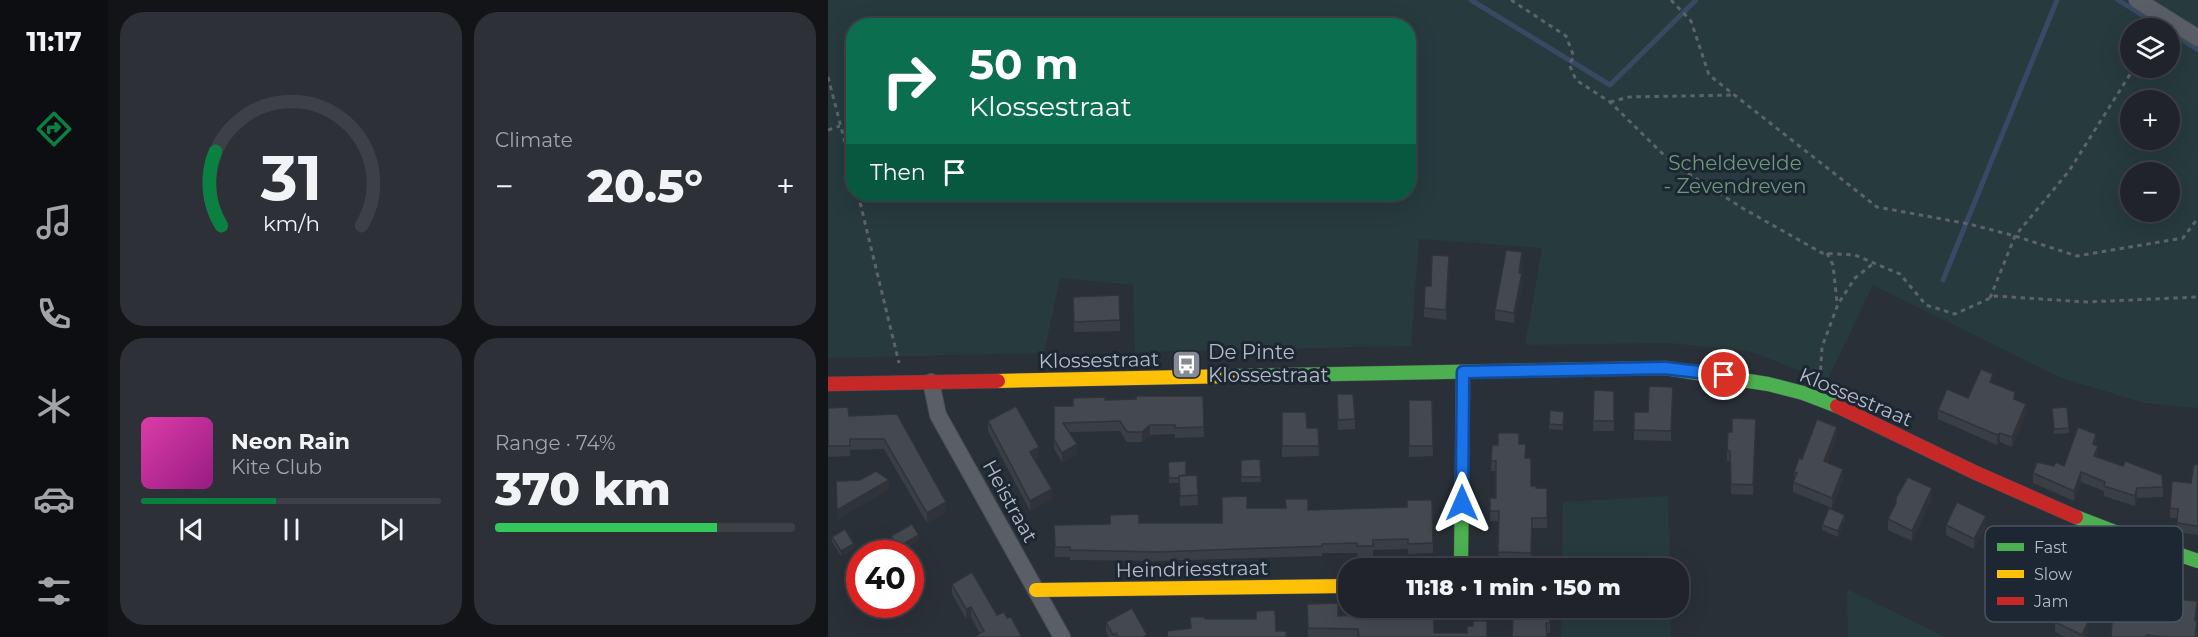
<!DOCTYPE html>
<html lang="en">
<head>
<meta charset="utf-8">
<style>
	body { margin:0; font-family:Montserrat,sans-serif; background:#2d3036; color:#f1f3f6; height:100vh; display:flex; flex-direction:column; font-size:22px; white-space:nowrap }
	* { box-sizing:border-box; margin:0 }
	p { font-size:20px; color:#a2a4a8 }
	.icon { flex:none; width:33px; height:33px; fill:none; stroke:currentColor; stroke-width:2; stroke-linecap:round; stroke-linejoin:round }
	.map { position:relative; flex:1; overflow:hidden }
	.side { display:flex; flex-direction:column; gap:12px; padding:12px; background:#121417; width:720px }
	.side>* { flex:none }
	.banner { position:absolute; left:18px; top:18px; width:570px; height:183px; border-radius:24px; box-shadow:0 6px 24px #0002,0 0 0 2px #3d4147; background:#0b6e4f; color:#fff; overflow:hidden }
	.buttons { position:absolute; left:1292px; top:18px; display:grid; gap:12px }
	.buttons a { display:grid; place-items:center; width:60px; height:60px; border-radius:50%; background:#20242a; box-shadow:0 6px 24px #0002,0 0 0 2px #3d4147; font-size:30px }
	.speed { position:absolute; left:18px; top:540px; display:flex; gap:12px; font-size:30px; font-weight:700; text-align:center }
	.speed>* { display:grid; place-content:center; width:78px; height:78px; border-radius:50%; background:#20242a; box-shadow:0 6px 24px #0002,0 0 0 2px #3d4147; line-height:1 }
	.speed .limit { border:9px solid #d22; background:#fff; color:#111 }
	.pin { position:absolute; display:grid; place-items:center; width:51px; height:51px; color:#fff; margin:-26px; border:3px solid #fff; border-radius:50%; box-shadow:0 2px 6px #0007 }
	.me { position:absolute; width:66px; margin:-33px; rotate:0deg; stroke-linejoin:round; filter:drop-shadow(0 0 4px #0008) }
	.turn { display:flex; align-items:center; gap:21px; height:126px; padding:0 24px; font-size:27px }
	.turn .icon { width:78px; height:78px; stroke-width:2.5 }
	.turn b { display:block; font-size:42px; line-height:51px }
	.then { display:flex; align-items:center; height:57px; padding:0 24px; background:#0003; gap:12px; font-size:22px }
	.big { font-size:45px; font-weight:800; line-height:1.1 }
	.side .widget { flex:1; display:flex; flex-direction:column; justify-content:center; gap:9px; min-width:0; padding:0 21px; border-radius:24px; background:#2d3036 }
	.side .dial { align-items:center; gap:0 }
	.dial svg { height:156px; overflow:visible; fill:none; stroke:#3d4147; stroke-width:7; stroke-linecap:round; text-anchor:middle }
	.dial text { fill:#f1f3f6; stroke:none }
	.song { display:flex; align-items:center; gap:18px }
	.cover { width:72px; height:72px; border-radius:9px; background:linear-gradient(135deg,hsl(320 70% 55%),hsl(310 70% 35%)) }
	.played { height:6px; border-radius:3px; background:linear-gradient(90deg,#0b8043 45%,#3d4147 45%) }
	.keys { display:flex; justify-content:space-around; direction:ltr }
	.heat { display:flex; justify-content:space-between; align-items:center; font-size:33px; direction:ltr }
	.charge { height:9px; border-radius:4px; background:linear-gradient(90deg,#34c759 74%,#3d4147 0) }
	.side .tiles { flex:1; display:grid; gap:12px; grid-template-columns:repeat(2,1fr) }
	.trip { position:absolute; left:510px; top:558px; width:351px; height:60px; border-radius:24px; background:#20242a; box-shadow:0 6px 24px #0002,0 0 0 2px #3d4147; font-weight:800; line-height:60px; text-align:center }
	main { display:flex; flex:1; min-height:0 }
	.tabs { display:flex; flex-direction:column; width:108px; justify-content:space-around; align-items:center; background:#0d0e11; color:#a2a4a8 }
	.tabs .icon { width:42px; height:42px }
	.tabs .current { color:#0b8043 }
	.tabs b { font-size:27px; color:#f1f3f6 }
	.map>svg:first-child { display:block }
</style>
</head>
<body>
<main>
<nav class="tabs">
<b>11:17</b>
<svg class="icon current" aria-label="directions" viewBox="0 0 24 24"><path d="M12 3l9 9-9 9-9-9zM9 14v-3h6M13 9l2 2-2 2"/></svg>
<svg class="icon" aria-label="music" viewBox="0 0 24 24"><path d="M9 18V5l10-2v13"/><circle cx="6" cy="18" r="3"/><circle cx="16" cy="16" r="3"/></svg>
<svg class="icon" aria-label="phone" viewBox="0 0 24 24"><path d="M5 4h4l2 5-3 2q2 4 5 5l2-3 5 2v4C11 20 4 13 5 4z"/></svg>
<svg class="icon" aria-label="climate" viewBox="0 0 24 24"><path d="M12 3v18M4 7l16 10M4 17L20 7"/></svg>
<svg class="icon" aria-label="car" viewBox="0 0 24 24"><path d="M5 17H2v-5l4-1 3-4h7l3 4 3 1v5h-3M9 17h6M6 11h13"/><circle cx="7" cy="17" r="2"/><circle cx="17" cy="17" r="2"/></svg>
<svg class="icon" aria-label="filters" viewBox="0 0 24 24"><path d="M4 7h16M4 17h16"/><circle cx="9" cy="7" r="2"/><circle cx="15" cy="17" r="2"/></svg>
</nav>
<section class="side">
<div class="tiles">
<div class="widget dial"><svg viewBox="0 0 100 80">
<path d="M14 69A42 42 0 1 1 86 69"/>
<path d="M14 69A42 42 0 0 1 11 31" stroke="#0b8043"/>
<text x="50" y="56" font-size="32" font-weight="700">31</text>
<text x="50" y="72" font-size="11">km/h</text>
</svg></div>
<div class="widget"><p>Climate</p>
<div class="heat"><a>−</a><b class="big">20.5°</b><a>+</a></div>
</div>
<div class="widget">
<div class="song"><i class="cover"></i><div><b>Neon Rain</b><p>Kite Club</p></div></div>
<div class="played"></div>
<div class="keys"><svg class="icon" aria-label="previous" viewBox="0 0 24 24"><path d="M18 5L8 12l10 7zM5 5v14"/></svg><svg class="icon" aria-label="pause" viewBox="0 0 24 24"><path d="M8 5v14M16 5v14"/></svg><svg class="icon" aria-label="next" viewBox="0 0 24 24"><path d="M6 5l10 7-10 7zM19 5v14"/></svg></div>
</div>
<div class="widget"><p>Range · 74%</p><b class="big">370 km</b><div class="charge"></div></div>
</div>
</section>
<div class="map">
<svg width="1370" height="637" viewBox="0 0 1370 637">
	<rect width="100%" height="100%" fill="#2a3038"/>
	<g fill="#273a3e" fill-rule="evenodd">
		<path d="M 0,0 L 1370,0 L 1370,408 L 1316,403 L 1231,377 L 1045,285 L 999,381 L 921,351 L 840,343 L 697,345 L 714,248 L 591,239 L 583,346 L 307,352 L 305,285 L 232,278 L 216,353 L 0,358 ZM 26,26 L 580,26 L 580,194 L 26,194 ZM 1302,28 L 1341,28 L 1341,68 L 1302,68 ZM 1302,100 L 1341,100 L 1341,140 L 1302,140 ZM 1302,172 L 1341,172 L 1341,212 L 1302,212 Z"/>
		<polygon points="840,496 842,568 734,568 735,502"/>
		<polygon points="1019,589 1117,637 1020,637"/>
		<polygon points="733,608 842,608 843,637 733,637"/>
	</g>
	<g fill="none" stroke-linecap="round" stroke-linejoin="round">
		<g stroke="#384963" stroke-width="5">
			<polyline points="643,0 782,85 868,0"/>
			<polyline points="1290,0 1322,20"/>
			<polyline points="1341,31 1370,50"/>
			<polyline points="1115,280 1229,0"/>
		</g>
		<defs>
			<g id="street">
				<polyline points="1309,0 1370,38"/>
				<polyline points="103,382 110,415 234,637"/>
			</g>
			<g id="fast">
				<polyline points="406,376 837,368 940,384 975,393 1009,406"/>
				<polyline points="1248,517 1305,539 1370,561"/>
				<polyline points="633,568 635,372"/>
			</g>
			<g id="slow">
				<polyline points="170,381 406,376"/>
				<polyline points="208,590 520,586"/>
			</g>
			<g id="jam">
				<polyline points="0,384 170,381"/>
				<polyline points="1009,406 1148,473 1248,517"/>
			</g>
		</defs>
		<use href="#street" stroke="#484c53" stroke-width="18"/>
		<use href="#fast" stroke="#484c53" stroke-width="15"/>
		<use href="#slow" stroke="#484c53" stroke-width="15"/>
		<use href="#jam" stroke="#484c53" stroke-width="15"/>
		<g stroke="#5d636a" stroke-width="3" stroke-dasharray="4.5 4.5" stroke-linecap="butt">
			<polyline points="683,0 738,36 746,57 741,64 748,80 782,102 845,164 916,209 994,253 1027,255 1072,274 1098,305 1127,314 1167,296 1259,302 1370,297"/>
			<polyline points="843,0 863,21 881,75 1049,207 1141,224 1187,236 1249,256 1355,238 1370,218"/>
			<polyline points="0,77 26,177"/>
			<polyline points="782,102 801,97 906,95"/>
			<polyline points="0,130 12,126"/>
			<polyline points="30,194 71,363"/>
			<polyline points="999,253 1005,265 1009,302"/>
			<polyline points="1162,298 1187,236 1241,171 1306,68"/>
			<polyline points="992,379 994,347 1010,304 1027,278 1046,263"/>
		</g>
		<use href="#street" stroke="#5a5e66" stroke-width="16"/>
		<use href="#fast" stroke="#4caf50" stroke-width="14"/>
		<use href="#slow" stroke="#ffc107" stroke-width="14"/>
		<use href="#jam" stroke="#c62828" stroke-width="14"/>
	</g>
	<g fill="#3a3f45">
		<polygon points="694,263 693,273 694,284 686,323 667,320 667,310"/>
		<polygon points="621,266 618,320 596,317 596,308 603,286"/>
		<polygon points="245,297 292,320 292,331 246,332"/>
		<polygon points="1165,383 1187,400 1198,413 1184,447 1172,442 1169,445 1110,419 1110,410 1140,398"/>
		<polygon points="845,387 843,441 806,440 806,412 820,412"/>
		<polygon points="766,390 786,391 786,431 765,431"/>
		<polygon points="509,394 527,419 527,429 510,430"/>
		<polygon points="375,396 376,437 347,438 347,434 322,435 314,442 299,442 292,431 241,432 249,454 234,462 226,449 226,406 245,406 277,400"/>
		<polygon points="581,400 604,400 605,456 581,457"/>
		<polygon points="0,408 21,416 69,414 118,512 99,523 56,449 22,450 22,456 0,457"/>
		<polygon points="454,412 479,428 490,428 491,456 454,457"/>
		<polygon points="1224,413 1241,428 1241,433 1226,434"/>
		<polygon points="736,417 735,430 721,429 721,424"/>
		<polygon points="160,421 211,457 207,460 224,499 202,511 160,431"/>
		<polygon points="928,429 925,495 903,494 902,461 899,461 899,451"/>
		<polygon points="1009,437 999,462 1015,479 1004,508 965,492 965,482 966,480 966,472 974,459"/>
		<polygon points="691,444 703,486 708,488 719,488 719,528 704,528 703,563 670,563 671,521 662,521 662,498 668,498 668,471 663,471 664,445"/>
		<polygon points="1268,445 1269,457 1335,487 1335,497 1309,498 1307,506 1276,496 1276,491 1253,482 1246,501 1205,483 1205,473 1226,466 1236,466"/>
		<polygon points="432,459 433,482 413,482 413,460"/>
		<polygon points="340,462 358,475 369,475 370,505 352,506 351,483 341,483"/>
		<polygon points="1370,465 1370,535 1349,532 1349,518 1342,518 1342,508 1363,483"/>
		<polygon points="1104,498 1084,541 1060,530 1060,519 1068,503"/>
		<polygon points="604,500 605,553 580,554 580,549 545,550 545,556 529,556 529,553 494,553 494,556 329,561 242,560 242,557 227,557 226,525 311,523 394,523 419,508 480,510 579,507"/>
		<polygon points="1017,520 1010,537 994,530 994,525"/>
		<polygon points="1118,525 1158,526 1146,549 1118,535"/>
		<polygon points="63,536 91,541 70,552 63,541"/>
		<polygon points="4,537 26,549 13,556 4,542"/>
		<polygon points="1171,555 1274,582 1255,620 1260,632 1258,637 1237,637 1227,632 1227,622 1240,593 1207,577 1202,587 1186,579 1186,572 1171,565"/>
		<polygon points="124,584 169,615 179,618 194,637 149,637 149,635 152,634 143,617 138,619 124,594"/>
		<polygon points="1329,597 1369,611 1368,620 1369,630 1369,637 1283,637"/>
		<polygon points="479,604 510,616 606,633 659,637 480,637"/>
		<polygon points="722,608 722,633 718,633 708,619"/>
		<polygon points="278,622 319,637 281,637 278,632"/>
	</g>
	<g fill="#303338">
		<polygon points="694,252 694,263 691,283 691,273"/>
		<polygon points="694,273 694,284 686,323 686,313"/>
		<polygon points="1198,404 1198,413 1184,447 1184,437"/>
		<polygon points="322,425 322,435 314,442 314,432"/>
		<polygon points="1009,427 1009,437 996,471 996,461"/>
		<polygon points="1172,433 1172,442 1169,445 1169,435"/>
		<polygon points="1268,434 1268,444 1265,454 1265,444"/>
		<polygon points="249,444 249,454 234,462 234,453"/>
		<polygon points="1270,446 1270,455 1266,466 1266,456"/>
		<polygon points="211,447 211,457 202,462 202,452"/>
		<polygon points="1015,469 1015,479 1004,508 1004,498"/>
		<polygon points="1253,472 1253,482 1246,501 1246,491"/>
		<polygon points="61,480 61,490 9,520 9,510"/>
		<polygon points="1104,488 1104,498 1084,541 1084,531"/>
		<polygon points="1309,488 1309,498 1307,506 1307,496"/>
		<polygon points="224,489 224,499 202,511 202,501"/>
		<polygon points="118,502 118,512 99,523 99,513"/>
		<polygon points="1017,515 1017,520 1010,537 1010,531"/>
		<polygon points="1158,516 1158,526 1146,549 1146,539"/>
		<polygon points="91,535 91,541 70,552 70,547"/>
		<polygon points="26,544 26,549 13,556 13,551"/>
		<polygon points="1207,567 1207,577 1202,587 1202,577"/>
		<polygon points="1274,572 1274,582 1251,628 1251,618"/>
		<polygon points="143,607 143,617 138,619 138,609"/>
		<polygon points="1260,622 1260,632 1258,637 1254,637 1254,635"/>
	</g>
	<g fill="#444950" stroke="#303338" stroke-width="1.5">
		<polygon points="678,250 694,252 691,273 694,273 686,313 667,310"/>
		<polygon points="604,255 621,256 618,310 596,308 597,286 603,286"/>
		<polygon points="291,295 292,320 246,322 245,297"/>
		<polygon points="1153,369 1165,374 1162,382 1187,392 1186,399 1198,404 1184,437 1172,433 1169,435 1110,410 1119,389 1140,398"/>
		<polygon points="821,386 845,387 843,431 806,430 806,412 820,412"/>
		<polygon points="766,390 786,391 786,421 765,421"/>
		<polygon points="509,394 525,394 527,419 510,420"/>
		<polygon points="308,396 375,396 376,427 347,428 347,425 322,425 314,432 299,432 292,421 235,423 249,444 234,453 226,439 226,406 245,406 245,398 277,397 277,400 308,399"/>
		<polygon points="581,400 604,400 605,446 581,446"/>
		<polygon points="188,406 211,447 202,452 224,489 202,501 160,421"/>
		<polygon points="20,407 21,416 69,414 118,502 99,513 56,439 22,439 22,446 0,446 0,408"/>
		<polygon points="1239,407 1241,428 1226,429 1224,408"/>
		<polygon points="722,410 736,412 735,425 721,424"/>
		<polygon points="454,412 478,412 479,428 490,428 491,446 454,446"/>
		<polygon points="904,418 928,419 925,485 903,484 902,451 899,451 900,432 904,432"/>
		<polygon points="989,419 1009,427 996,461 1015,469 1004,498 965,482 969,473 966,472 971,458 974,459"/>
		<polygon points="1250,427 1268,434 1265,444 1270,446 1266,456 1295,466 1297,461 1334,475 1335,487 1309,488 1307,496 1276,486 1277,482 1253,472 1246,491 1205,473 1209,462 1226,466 1228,462 1236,466"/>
		<polygon points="670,433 691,433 691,444 698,444 697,458 703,458 703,486 708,486 708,488 719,488 719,518 704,518 703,553 670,552 671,511 662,511 662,498 668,498 668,461 663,461 664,445 670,445"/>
		<polygon points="432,459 433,477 413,477 413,460"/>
		<polygon points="358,461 358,475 351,476 351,478 341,478 340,462"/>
		<polygon points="1366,464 1370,465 1370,526 1349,523 1350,509 1342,508 1344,481 1363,483"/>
		<polygon points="48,471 61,480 9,510 8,481 32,480"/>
		<polygon points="369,475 370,495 352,496 351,476"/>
		<polygon points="1080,477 1104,488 1084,531 1060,519 1068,503 1068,498"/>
		<polygon points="419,496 419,508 458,508 457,499 480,499 480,510 579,507 579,500 604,500 605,543 580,544 580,539 545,540 545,546 529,546 529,543 494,544 494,546 329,552 242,550 242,547 227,547 226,525 282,524 282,515 311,514 311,523 394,523 394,497"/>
		<polygon points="1129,502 1158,516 1146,539 1118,525"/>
		<polygon points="1001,508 1017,515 1010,531 994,525"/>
		<polygon points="84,524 91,535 70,547 63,536"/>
		<polygon points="17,529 26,544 13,551 4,537"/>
		<polygon points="1182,532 1205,543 1207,539 1274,572 1251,618 1260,622 1254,635 1227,622 1244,585 1207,567 1202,577 1186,569 1189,563 1171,555"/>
		<polygon points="144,572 169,615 176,612 179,618 183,617 194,637 149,637 149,635 156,631 143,607 138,609 124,584"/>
		<polygon points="1291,584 1302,588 1302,585 1329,593 1328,597 1369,601 1367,620 1369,620 1367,637 1337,637 1318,635 1318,637 1283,637 1285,606"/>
		<polygon points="510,603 510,616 606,612 606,633 639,633 639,626 645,626 645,621 659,621 659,637 531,637 530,629 480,628 479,604"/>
		<polygon points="304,608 319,635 315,637 290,637 288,633 285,635 278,622"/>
		<polygon points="708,608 722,608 722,623 718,623 719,637 684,637 685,619 708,619"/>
		<polygon points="447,610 448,631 458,631 459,637 340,637 339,631 363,628 362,617 377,617 377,619 428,619 428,611"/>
	</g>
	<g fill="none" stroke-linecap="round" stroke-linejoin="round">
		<defs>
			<polyline id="route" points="634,503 635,372 837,368 896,375"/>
		</defs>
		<use href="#route" stroke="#114b97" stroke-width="15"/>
		<use href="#route" stroke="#1a73e8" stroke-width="10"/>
	</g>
	<defs>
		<symbol id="bus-square" viewBox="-11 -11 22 22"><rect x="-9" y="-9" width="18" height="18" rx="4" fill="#848b96" stroke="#1d2633"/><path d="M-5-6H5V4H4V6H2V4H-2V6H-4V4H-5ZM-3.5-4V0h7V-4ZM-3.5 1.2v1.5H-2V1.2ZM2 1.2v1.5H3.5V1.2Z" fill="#fff"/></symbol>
	</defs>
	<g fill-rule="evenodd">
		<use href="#bus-square" x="342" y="348" width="33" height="33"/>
	</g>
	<g text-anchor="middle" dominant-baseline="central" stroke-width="6" stroke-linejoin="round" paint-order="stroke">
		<g font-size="20" fill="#6b9a76" stroke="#1d2633">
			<text x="907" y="163">Scheldevelde<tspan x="907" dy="23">- Zevendreven</tspan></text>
		</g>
		<g font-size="20" fill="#b4bcc9" stroke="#1d2633" text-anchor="start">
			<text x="380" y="352">De Pinte<tspan x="380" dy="23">Klossestraat</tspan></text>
		</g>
		<g font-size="20" fill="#b4bcc9" stroke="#1d2633">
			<text transform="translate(271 360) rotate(-1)">Klossestraat</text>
			<text transform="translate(1028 397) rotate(23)">Klossestraat</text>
			<text transform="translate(182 501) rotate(61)">Heistraat</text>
			<text transform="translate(364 569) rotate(-1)">Heindriesstraat</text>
		</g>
	</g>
	<rect x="1157" y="526" width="198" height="96" rx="9" fill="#1d2633" stroke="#4a5360" stroke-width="1.5"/>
	<rect x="1169" y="543" width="27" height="8" fill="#4caf50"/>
	<rect x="1169" y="570" width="27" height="8" fill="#ffc107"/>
	<rect x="1169" y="597" width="27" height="8" fill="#c62828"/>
	<g font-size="16" fill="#b4bcc9">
		<text x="1206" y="553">Fast</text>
		<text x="1206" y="580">Slow</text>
		<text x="1206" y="607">Jam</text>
	</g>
</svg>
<div class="buttons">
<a><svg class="icon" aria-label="layers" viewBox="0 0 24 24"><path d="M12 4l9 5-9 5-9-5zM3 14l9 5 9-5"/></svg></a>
<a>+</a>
<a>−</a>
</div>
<div class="speed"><div class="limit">40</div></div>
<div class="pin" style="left:896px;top:375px;background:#d93025"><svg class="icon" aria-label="arrive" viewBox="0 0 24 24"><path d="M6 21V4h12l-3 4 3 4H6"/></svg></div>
<svg class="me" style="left:634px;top:503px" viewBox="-20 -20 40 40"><path d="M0-17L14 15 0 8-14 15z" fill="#1a73e8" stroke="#fff" stroke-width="4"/></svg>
<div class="trip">11:18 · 1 min · 150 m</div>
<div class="banner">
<div class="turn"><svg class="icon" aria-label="right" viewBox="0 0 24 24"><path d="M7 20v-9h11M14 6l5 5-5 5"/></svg><div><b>50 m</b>Klossestraat</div></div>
<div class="then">Then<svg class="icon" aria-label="arrive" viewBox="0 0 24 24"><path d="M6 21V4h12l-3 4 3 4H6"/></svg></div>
</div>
</div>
</main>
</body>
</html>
